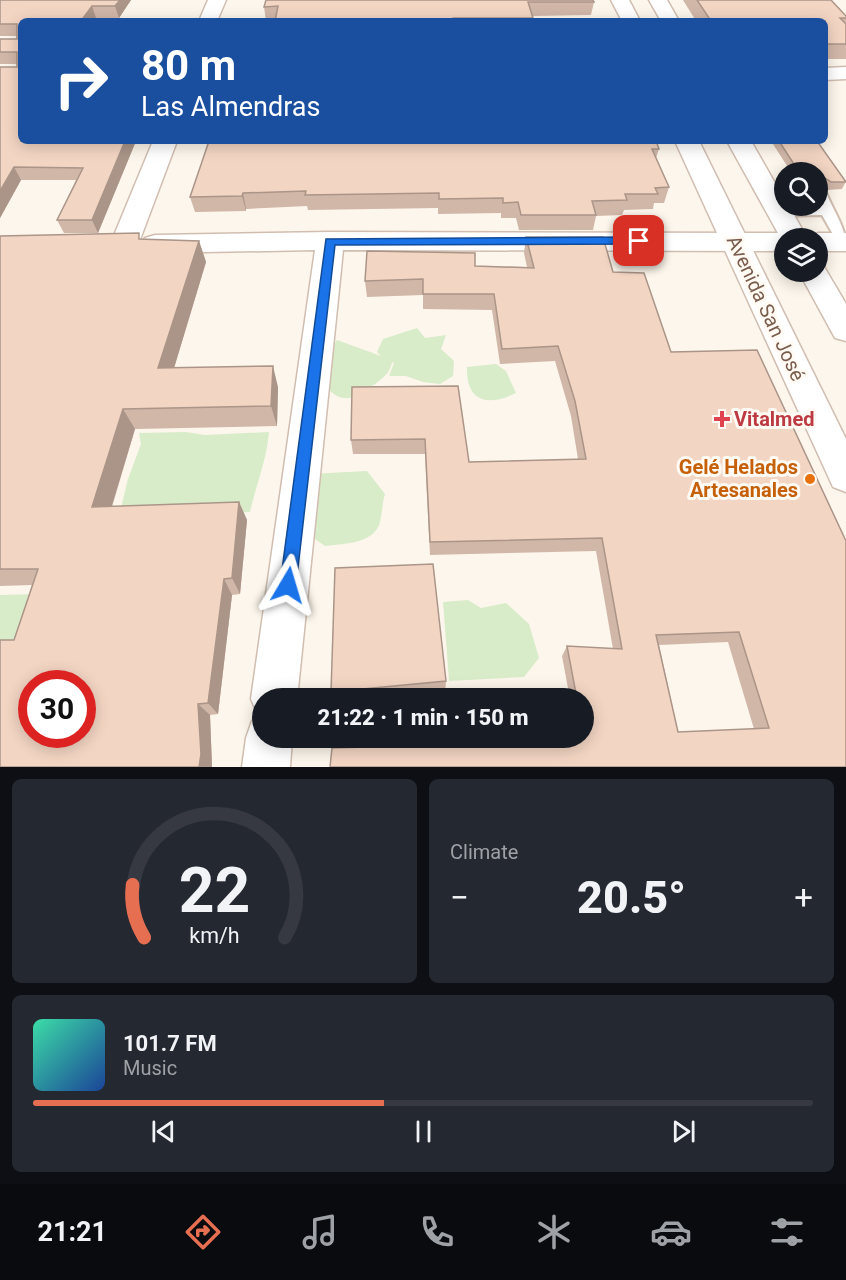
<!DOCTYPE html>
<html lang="en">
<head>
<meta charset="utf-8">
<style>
	body { margin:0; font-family:Roboto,sans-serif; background:#242831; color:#f1f3f6; height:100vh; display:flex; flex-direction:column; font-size:22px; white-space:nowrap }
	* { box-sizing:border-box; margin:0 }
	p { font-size:20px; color:#9ea1a6 }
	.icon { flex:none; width:33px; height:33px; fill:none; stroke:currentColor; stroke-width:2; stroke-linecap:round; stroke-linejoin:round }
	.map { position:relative; height:767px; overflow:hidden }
	.details { display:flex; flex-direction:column; gap:12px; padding:12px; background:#0d0f14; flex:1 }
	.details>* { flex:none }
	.hud { position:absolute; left:18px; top:18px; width:810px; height:126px; border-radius:9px; box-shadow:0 3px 15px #0003; background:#1a4fa0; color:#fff; overflow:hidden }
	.buttons { position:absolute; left:774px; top:162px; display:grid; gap:12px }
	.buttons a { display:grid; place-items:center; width:54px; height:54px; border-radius:50%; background:#171b24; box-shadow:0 3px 15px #0003; font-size:30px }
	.speed { position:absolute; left:18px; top:670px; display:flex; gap:12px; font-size:30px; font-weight:700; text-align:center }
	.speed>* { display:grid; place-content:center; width:78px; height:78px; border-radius:50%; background:#171b24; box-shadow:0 3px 15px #0003; line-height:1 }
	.speed .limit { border:9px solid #d22; background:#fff; color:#111 }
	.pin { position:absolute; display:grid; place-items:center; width:51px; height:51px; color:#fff; margin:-26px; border-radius:12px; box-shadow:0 3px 9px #0006 }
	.me { position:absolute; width:66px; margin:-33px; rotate:7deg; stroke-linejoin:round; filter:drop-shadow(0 0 4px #0008) }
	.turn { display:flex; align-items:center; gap:21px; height:126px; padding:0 24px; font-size:27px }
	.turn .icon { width:78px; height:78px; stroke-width:2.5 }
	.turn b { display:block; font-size:42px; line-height:51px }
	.big { font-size:45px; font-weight:800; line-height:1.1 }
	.details .widget { flex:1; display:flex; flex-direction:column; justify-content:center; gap:9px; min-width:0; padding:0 21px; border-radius:9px; background:#242831 }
	.details .dial { align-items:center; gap:0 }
	.dial svg { height:156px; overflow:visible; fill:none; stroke:#363941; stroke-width:7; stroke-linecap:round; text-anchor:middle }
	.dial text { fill:#f1f3f6; stroke:none }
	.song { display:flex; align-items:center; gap:18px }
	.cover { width:72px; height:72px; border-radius:9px; background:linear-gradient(135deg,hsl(160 70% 55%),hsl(220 70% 35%)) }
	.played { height:6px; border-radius:3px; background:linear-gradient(90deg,#e76f51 45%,#363941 45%) }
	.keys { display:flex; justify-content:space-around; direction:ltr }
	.heat { display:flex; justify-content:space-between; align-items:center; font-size:33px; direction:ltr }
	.details .tiles { flex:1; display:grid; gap:12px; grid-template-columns:1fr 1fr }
	.widget:last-child { grid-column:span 2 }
	.trip { position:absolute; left:252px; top:688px; width:342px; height:60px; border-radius:30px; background:#171b24; box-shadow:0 3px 15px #0003; font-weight:800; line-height:60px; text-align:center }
	.tab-bar { display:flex; height:96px; justify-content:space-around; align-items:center; background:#090b0e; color:#9ea1a6 }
	.tab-bar .icon { width:42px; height:42px }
	.tab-bar .selected { color:#e76f51 }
	.tab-bar b { font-size:27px; color:#f1f3f6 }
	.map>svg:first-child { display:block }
</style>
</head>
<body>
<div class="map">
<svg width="846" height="767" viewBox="0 0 846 767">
	<rect width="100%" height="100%" fill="#fdf6ec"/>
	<g fill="#d8ecc9">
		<path d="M 417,328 L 425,338 L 446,335 L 441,349 L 454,361 L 453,376 L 440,384 L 423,382 L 406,376 L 389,376 L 394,363 L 392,362 C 390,373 384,377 375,384 C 353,400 340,407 322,381 L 330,350 L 337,340 L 381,356 L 377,352 L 383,339 Z"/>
		<path d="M 496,364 L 506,371 L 516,393 C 487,407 466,402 467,367 Z"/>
		<path d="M 186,432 L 205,435 L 269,432 C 267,459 256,485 250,512 L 118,520 L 128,479 L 141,444 L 139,433 Z"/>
		<path d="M 367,471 L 385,494 C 382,502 382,521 378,527 C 370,544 340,544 325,546 L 312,537 L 309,474 Z"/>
		<polygon points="39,594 25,630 0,657 0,595"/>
		<polygon points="468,600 481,608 506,603 529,624 539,658 524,677 449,681 443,602"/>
	</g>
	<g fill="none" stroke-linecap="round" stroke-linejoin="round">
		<defs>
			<path id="service" d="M 819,186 L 825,190 C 832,209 846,227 846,246 L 839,245 L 822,215 L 779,216 L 772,212 L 779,208 L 818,207 Z"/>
			<g id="minor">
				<polygon points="208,0 226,0 217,21 199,21"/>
				<polygon points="153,141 177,141 138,245 134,251 124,254 114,251 110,245"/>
				<polygon points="330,232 784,233 795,238 784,238 784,251 343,250 297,699 262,699 262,717 258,715 251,699 315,250 155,253 145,250 141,244 145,238 155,235"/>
				<polygon points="818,233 846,233 846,251 818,251 818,238 807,238"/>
				<polygon points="262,717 262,738 292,738 290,767 242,767 246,738 252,721"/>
			</g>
			<g id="tertiary">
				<polygon points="611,0 629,0 640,21 622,21"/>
				<polygon points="649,0 667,0 679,21 661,21"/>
				<polygon points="846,67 846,79 825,80 825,68"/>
				<polygon points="675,141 699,141 846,439 846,492 833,487"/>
				<polygon points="727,141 751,141 784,199 784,206 789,206 807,238 784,238 784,244"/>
				<polygon points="818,264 823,265 846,304 846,341 835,338 799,272 818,272"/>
			</g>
		</defs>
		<use href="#service" stroke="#d1beb0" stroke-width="4"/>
		<use href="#minor" stroke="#d1beb0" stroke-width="3"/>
		<use href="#tertiary" stroke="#d1beb0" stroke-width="3"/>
		<use href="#service" fill="#fff" fill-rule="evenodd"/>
		<use href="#minor" fill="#fff" fill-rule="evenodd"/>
		<use href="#tertiary" fill="#fff" fill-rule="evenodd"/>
	</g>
	<g fill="#d1b7a8" fill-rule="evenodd">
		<polygon points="0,0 131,0 119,18 21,21 21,141 136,141 98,233 64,233 57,220 76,180 21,180 0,218 0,67 17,67 17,64 0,64 0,39 17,39 17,36 0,36"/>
		<polygon points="266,0 594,2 591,15 533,16 533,21 266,21 264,7"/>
		<polygon points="683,0 831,0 846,16 846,59 825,59 825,21 696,21"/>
		<polygon points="201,141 656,141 659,149 656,158 669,187 664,203 654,203 653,209 624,210 622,215 596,216 593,230 519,230 516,218 501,218 501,213 438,214 438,208 308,210 307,206 246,209 246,211 195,212 190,197 208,144 202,144"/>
		<polygon points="771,141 817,141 846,181 842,189 827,190 819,184 818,188 818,172 791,172"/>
		<polygon points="0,236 199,241 206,262 174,368 278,387 277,426 135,429 112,507 239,502 247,520 240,594 232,595 218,714 210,715 212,764 14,640 32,585 0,586"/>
		<path d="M 526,237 L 613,272 L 671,352 L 846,767 L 559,741 L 559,738 L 584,738 L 584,699 L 570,699 L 562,656 L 567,646 L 613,649 L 596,551 L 430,555 L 425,454 L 353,454 L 351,440 L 352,387 L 469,462 L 578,459 L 571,416 L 555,361 L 500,364 L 492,310 L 423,309 L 423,295 L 367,297 L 365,281 L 475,266 L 527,267 L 524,253 ZM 728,642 L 754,729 L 678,732 L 659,645 Z"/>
		<polygon points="446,681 445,693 378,699 334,699 331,692"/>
	</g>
	<g fill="#aa9588">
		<polygon points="120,0 131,0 119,18 115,6"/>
		<polygon points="92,6 96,18 94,21 81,21"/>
		<polygon points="125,141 136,141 98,233 92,220"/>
		<polygon points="14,167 21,180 0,218 0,191"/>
		<polygon points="243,193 246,209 246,211 242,196"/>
		<polygon points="199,241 206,262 168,388 158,368"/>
		<polygon points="273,366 278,387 277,426 271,406"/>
		<polygon points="123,409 135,429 106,525 92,507"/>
		<polygon points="239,502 247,520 240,594 232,578"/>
		<polygon points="224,579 232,595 218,714 208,703"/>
		<polygon points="198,704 210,715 212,767 199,767"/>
	</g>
	<g fill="#f3d5c3" stroke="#aa9588" stroke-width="1.5" fill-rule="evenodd">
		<polygon points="0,0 120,0 115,6 92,6 81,21 21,21 21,141 125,141 92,220 57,220 83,168 14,167 0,191 0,67 17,67 17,52 0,52 0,39 17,39 17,24 0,24"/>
		<polygon points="266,0 593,0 594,2 528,2 533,18 453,18 453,21 336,21 336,20 275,21 278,6 264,7"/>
		<polygon points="697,0 831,0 846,16 846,18 840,18 846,24 846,44 825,44 825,21 711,21"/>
		<polygon points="209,141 656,141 659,149 652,149 669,187 655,188 658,194 625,194 627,200 592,201 596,215 521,215 518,202 503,203 503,198 439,199 439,193 305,195 306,191 243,193 242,196 190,197"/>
		<polygon points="779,141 817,141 846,182 831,182 823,177 820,182 818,182 818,172 799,172"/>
		<path d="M 139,233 L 139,239 L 199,241 L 158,368 L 273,366 L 271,406 L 123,409 L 92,507 L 239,502 L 232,578 L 224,579 L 208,703 L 198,704 L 201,754 L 199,767 L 0,767 L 0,640 L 14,640 L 38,569 L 0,569 L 0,236 ZM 32,684 L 82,684 L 82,735 L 32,735 Z"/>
		<path d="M 526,237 L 603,237 L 613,272 L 644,273 L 671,352 L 757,350 L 846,541 L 846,767 L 330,767 L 332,748 L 566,741 L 565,738 L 584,738 L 584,699 L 577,699 L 567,646 L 622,649 L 602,538 L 430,542 L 425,439 L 351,440 L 352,387 L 458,386 L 469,462 L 586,459 L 575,401 L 558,346 L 502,349 L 494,294 L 423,294 L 423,279 L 365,281 L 367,251 L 475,253 L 475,266 L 534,268 ZM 739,632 L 769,728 L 678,732 L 656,635 Z"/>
		<polygon points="433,564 446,681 331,692 335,568"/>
	</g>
	<polygon fill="#1a73e8" stroke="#114b97" stroke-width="1.5" points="639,237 645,241 643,244 335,245 296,585 294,590 288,593 282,590 280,585 326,239"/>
	<path fill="#e0444e" stroke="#fffaf3" stroke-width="2" d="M719 410h6v6h6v6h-6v6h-6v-6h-6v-6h6z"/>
	<circle fill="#e8710a" stroke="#fffaf3" stroke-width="2" cx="810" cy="479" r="6"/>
	<g text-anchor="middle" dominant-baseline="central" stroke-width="6" stroke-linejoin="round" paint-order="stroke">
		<g font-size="20" fill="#7a5c4d" stroke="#fffaf3">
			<text transform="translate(766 308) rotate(65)">Avenida San José</text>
		</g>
		<g font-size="20" font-weight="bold" fill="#be3a42" stroke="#fffaf3" text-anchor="start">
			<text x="734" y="419">Vitalmed</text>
		</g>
		<g font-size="20" font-weight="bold" fill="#c56008" stroke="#fffaf3" text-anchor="end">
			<text x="798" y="467">Gelé Helados<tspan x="798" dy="23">Artesanales</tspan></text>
		</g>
	</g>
</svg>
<div class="buttons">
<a><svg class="icon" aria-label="search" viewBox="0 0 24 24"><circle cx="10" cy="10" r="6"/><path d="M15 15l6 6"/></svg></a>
<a><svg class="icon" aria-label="layers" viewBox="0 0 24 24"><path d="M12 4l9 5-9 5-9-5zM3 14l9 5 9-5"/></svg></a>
</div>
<div class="speed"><div class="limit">30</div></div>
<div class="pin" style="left:639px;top:241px;background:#d93025"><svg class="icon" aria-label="arrive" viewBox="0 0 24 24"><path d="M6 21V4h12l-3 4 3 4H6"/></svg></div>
<svg class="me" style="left:288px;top:585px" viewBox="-20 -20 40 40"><path d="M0-17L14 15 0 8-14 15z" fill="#1a73e8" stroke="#fff" stroke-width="4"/></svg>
<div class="trip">21:22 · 1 min · 150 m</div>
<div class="hud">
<div class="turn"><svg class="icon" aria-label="right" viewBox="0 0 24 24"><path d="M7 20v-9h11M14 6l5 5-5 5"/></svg><div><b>80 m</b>Las Almendras</div></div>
</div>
</div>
<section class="details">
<div class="tiles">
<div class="widget dial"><svg viewBox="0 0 100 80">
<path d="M14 69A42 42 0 1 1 86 69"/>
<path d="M14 69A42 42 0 0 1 8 42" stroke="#e76f51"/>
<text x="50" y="56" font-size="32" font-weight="700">22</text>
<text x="50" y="72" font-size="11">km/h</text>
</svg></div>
<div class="widget"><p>Climate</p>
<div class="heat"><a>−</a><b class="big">20.5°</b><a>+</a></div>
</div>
<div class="widget">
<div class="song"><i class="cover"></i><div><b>101.7 FM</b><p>Music</p></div></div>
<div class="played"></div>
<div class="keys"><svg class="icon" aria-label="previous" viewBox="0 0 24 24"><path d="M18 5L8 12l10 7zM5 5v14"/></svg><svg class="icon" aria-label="pause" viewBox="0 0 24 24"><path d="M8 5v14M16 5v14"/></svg><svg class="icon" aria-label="next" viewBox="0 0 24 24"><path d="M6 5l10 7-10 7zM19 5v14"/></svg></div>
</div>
</div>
</section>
<nav class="tab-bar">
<b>21:21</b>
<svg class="icon selected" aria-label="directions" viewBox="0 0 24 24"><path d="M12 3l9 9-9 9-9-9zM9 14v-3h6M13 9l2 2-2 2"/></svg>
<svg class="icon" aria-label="music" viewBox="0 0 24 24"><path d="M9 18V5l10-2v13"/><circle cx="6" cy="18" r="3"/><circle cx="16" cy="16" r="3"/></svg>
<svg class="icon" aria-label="phone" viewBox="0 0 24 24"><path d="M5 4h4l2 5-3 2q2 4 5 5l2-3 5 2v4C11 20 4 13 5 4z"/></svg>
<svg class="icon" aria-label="climate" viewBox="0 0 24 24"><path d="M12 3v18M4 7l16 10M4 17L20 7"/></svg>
<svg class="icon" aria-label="car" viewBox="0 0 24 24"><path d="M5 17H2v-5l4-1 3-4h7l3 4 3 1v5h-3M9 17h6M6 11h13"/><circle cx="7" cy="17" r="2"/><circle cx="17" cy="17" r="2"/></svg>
<svg class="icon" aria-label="filters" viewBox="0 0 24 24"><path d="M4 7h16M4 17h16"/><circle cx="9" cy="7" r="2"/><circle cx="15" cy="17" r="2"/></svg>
</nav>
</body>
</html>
